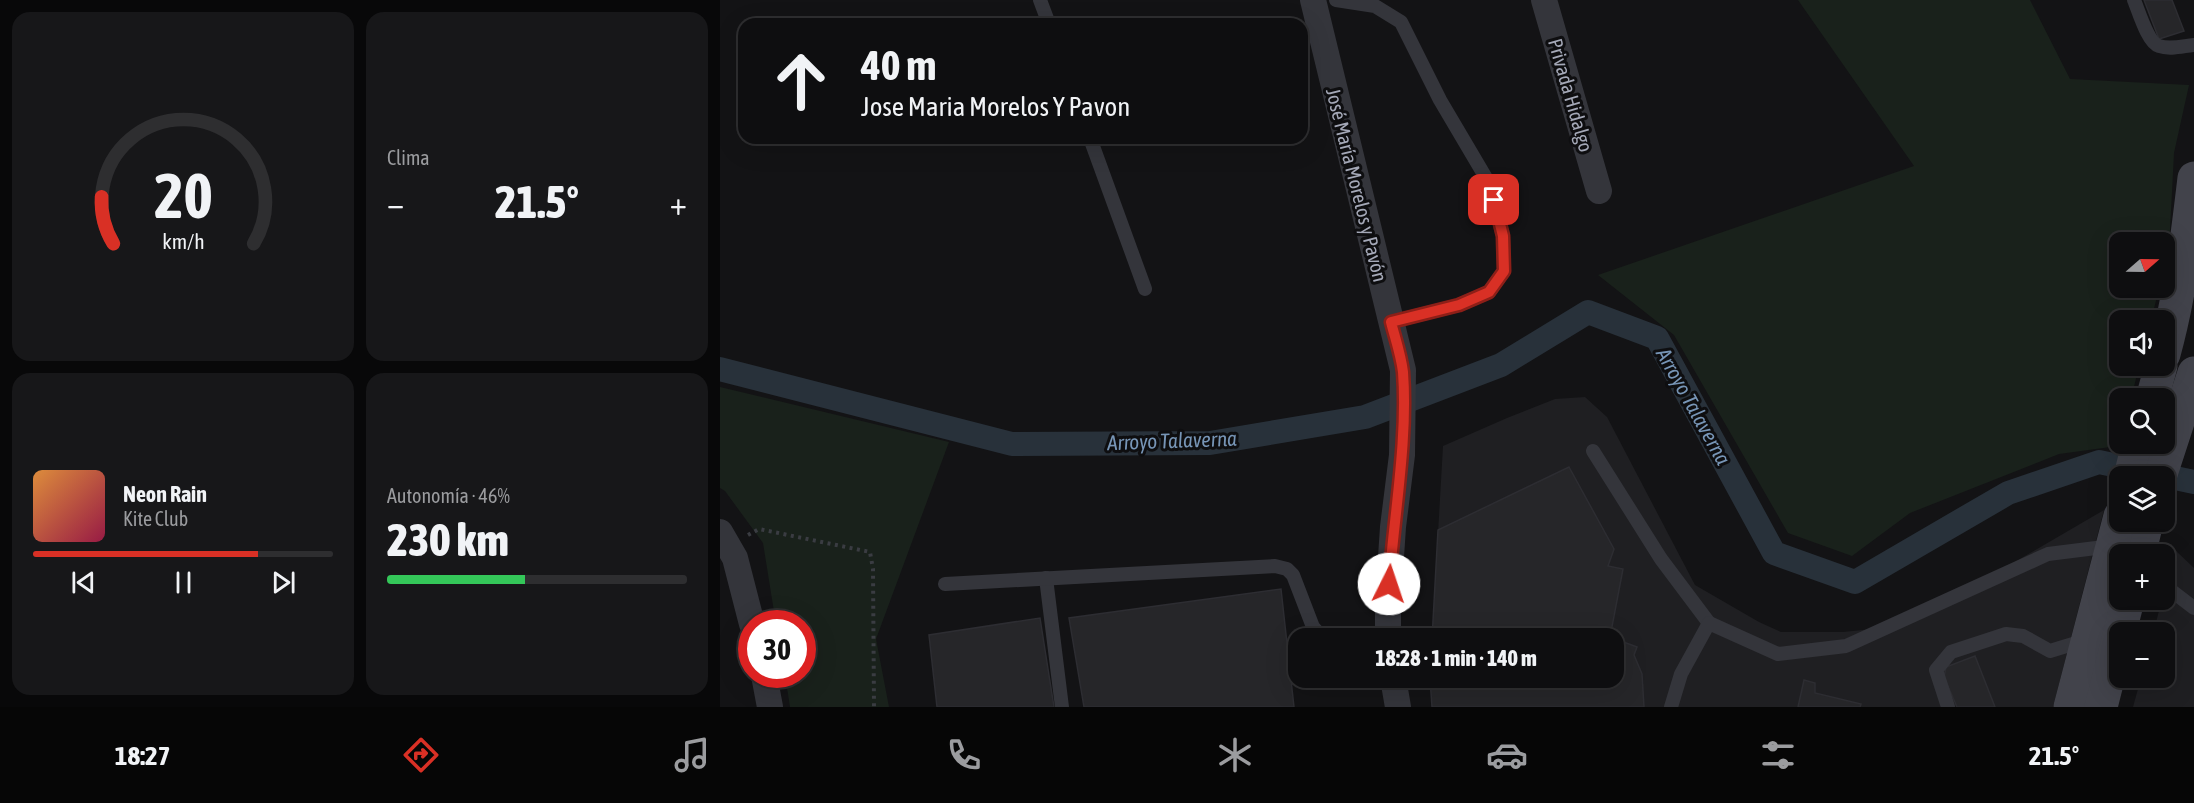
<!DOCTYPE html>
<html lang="es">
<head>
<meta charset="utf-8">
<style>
	body { margin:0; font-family:"Asap Condensed",sans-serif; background:#171719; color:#f1f3f6; height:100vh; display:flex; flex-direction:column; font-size:22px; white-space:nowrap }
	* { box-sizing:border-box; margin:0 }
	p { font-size:20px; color:#9b9c9f }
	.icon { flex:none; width:33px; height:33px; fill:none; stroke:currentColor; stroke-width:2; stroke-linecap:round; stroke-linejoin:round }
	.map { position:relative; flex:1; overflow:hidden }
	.sheet { display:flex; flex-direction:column; gap:12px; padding:12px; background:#080809; width:720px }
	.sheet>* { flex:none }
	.hud { position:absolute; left:18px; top:18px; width:570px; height:126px; border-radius:18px; box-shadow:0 6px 24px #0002,0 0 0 2px #2e2e30; background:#0e0e10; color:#f1f3f6; overflow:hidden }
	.needle { width:39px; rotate:70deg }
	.buttons { position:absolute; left:1389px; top:232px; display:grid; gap:12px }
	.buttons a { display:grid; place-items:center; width:66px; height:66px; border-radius:12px; background:#0e0e10; box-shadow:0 6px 24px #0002,0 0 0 2px #2e2e30; font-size:30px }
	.speed { position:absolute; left:18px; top:610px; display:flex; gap:12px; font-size:30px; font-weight:700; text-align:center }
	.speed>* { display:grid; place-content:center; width:78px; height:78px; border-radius:50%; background:#0e0e10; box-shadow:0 6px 24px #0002,0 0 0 2px #2e2e30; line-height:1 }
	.speed .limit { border:9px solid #d22; background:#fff; color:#111 }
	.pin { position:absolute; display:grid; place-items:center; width:51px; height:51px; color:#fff; margin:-26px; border-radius:12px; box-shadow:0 3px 9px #0006 }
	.me { position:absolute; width:66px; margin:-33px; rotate:4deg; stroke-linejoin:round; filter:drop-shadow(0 0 4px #0008) }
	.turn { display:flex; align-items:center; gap:21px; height:126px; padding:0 24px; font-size:27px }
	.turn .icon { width:78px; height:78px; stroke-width:2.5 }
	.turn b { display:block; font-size:42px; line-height:51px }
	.big { font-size:45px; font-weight:800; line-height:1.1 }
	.sheet .widget { flex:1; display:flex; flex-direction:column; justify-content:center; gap:9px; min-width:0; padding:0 21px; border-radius:18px; background:#171719 }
	.sheet .dial { align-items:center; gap:0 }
	.dial svg { height:156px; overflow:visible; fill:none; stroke:#2e2e30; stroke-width:7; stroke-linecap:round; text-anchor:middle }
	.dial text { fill:#f1f3f6; stroke:none }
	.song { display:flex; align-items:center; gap:18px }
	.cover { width:72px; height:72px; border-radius:9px; background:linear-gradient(135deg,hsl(30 70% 55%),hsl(340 70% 35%)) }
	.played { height:6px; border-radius:3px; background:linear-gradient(90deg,#d93025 75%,#2e2e30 75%) }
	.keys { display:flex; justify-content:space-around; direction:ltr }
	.heat { display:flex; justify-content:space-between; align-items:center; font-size:33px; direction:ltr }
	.charge { height:9px; border-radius:4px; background:linear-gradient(90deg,#34c759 46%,#2e2e30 0) }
	.sheet .tiles { flex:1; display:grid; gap:12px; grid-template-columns:repeat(2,1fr) }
	.trip { position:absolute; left:568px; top:628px; width:336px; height:60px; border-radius:18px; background:#0e0e10; box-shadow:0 6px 24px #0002,0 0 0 2px #2e2e30; font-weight:800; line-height:60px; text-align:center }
	.menu { display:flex; height:96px; justify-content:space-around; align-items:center; background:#060606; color:#9b9c9f }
	.menu .icon { width:42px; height:42px }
	.menu .selected { color:#d93025 }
	.menu b { font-size:27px; color:#f1f3f6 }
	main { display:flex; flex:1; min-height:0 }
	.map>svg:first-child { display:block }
</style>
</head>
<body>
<main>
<section class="sheet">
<div class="tiles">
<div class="widget dial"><svg viewBox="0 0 100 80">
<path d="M14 69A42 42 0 1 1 86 69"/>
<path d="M14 69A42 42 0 0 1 8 45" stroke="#d93025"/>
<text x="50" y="56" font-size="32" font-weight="700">20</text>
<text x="50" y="72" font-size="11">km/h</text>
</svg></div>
<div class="widget"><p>Clima</p>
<div class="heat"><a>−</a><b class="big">21.5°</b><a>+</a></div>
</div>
<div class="widget">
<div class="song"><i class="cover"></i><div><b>Neon Rain</b><p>Kite Club</p></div></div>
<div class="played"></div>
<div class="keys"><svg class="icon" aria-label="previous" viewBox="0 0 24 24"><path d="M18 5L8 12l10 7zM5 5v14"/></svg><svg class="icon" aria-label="pause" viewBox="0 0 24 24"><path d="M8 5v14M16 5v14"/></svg><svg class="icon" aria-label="next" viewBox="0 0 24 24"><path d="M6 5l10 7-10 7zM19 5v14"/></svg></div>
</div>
<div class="widget"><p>Autonomía · 46%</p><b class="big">230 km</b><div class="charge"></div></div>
</div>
</section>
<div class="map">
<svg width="1474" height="707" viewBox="0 0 1474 707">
	<rect width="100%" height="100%" fill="#131315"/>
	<g fill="#1f1f22">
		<polygon points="865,397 887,417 975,585 1039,622 1061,632 1123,632 1172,627 1262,581 1384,510 1333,707 712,707 710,678 894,678 894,639 712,639 723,446 787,418 835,399"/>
		<polygon points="1455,550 1474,568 1474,707 1413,707 1421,678 1444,678 1444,633 1433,633 1442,600 1444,600 1445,589"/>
	</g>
	<g fill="#19211b">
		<polygon points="1078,0 1310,0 1350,79 1469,85 1454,153 1449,249 1445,267 1444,243 1400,243 1400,288 1439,288 1431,321 1400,321 1400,366 1419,366 1411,399 1400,399 1398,446 1339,454 1190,513 1132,556 1068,533 954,335 878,275 1194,166"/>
		<polygon points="0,387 229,442 156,639 169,707 70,707 65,675 82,675 82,624 56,624 43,543 5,491 0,488"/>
	</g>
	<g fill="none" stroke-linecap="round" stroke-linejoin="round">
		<polyline stroke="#28313a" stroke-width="24" points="0,369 292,444 490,443 645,417 781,365 868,312 937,338 1054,553 1135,582 1288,493 1379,462 1474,482"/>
	</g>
	<g fill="#262629" stroke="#2d2d32" stroke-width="1.5">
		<polygon points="1424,0 1452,0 1464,31 1439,39"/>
		<polygon points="849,467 894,549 888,566 903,569 890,637 917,647 914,655 922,674 924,707 712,707 710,678 894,678 894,639 712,639 718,530"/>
		<polygon points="561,589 574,707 364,707 349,618"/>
		<polygon points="320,618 334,707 217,707 209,635"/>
		<polygon points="1255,656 1275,707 1237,707 1224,677 1226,667"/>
		<polygon points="1084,680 1095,683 1095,693 1141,704 1140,707 1078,707"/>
	</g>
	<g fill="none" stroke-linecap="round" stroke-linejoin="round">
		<polyline stroke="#3a3c42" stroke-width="4" stroke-dasharray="3 4.5" stroke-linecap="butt" points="28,535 39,529 150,552 153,569 154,707"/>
		<g stroke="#34353b" stroke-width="14">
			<polyline points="320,0 329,24"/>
			<polyline points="616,0 655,6 681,22 720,100 769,183 783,236 784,271 769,292 739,305 671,322"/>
			<path d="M 1414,0 C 1419,12 1428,43 1439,46 C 1450,50 1463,46 1474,45"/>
			<polyline points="370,138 425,289"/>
			<polyline points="873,451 941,559 989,623"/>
			<polyline points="326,578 342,707"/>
			<polyline points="225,584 555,566 567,569 573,575 593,627 604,639"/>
			<polyline points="1444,585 1474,608"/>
			<polyline points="951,707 961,674 989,623 1058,654 1126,646 1328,554 1392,546"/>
			<polyline points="1228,707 1216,670 1231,652 1286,634 1303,636 1330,651 1366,640"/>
		</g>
		<g stroke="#34353b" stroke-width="26">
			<polyline points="593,0 683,370 682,455 673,527 668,602 668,639"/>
			<polyline points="824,0 879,191"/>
			<polyline points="0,532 15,558 32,624"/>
			<polyline points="44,675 50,707"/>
			<polyline points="673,678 678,707"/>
		</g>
		<g stroke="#42434b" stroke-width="33">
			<path d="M 1444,354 C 1460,296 1467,238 1474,178"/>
			<polyline points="1432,399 1441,366"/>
			<polyline points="1410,477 1418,444"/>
			<polyline points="1440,477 1474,373"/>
			<polyline points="1419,555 1427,522"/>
			<polyline points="1350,707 1400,516"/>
			<polyline points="1381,707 1408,600"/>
		</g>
	</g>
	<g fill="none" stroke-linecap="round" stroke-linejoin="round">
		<defs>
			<path id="route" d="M 669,584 C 674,515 688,440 683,372 C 681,355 675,338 671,322 L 739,305 L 769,292 L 784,271 L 783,236 L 774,200"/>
		</defs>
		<use href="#route" stroke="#8d1f18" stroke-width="15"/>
		<use href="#route" stroke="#d93025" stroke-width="10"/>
	</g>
	<g text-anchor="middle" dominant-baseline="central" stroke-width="6" stroke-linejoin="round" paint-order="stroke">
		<g font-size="20" fill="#a4a8b7" stroke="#0e0e10">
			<text transform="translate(851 95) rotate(74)">Privada Hidalgo</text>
			<text transform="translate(637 185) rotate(76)">José María Morelos y Pavón</text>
		</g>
		<g font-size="21" font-style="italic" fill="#7795b6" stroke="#0e0e10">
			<text transform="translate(974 406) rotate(61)">Arroyo Talaverna</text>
			<text transform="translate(452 440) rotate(-2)">Arroyo Talaverna</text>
		</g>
	</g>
</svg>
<div class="buttons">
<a><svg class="needle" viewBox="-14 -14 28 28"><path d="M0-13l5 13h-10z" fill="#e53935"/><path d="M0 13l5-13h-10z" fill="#9b9c9f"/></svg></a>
<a><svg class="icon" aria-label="sound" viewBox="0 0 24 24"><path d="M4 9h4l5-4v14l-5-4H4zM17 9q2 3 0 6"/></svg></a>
<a><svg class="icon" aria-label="search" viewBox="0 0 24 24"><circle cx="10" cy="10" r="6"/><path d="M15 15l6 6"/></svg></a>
<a><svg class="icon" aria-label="layers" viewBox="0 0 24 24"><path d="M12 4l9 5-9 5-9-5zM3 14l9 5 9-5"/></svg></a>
<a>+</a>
<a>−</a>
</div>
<div class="speed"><div class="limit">30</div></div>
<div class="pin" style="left:774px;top:200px;background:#d93025"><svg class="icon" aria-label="arrive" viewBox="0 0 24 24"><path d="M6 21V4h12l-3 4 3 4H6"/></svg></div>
<svg class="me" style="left:669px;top:584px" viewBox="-20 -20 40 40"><circle r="19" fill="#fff"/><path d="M0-13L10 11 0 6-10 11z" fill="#d93025"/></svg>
<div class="trip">18:28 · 1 min · 140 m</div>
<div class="hud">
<div class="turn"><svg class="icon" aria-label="ahead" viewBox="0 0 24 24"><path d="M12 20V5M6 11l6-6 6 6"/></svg><div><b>40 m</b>Jose Maria Morelos Y Pavon</div></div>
</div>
</div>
</main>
<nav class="menu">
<b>18:27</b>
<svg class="icon selected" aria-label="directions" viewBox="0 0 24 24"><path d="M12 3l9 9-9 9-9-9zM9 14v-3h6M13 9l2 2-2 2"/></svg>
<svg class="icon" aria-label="music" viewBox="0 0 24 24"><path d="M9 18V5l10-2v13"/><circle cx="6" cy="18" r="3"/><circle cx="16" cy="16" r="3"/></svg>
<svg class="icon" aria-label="phone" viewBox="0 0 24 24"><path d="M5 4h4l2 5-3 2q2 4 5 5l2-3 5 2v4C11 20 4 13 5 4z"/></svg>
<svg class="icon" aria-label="climate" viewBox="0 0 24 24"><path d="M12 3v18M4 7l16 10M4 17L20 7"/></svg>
<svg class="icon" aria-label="car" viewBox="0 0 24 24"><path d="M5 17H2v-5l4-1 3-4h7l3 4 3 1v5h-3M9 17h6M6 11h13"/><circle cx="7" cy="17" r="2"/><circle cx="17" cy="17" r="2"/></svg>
<svg class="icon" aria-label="filters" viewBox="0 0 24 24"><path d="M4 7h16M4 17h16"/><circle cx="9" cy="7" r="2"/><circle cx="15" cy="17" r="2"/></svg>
<b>21.5°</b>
</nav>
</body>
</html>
